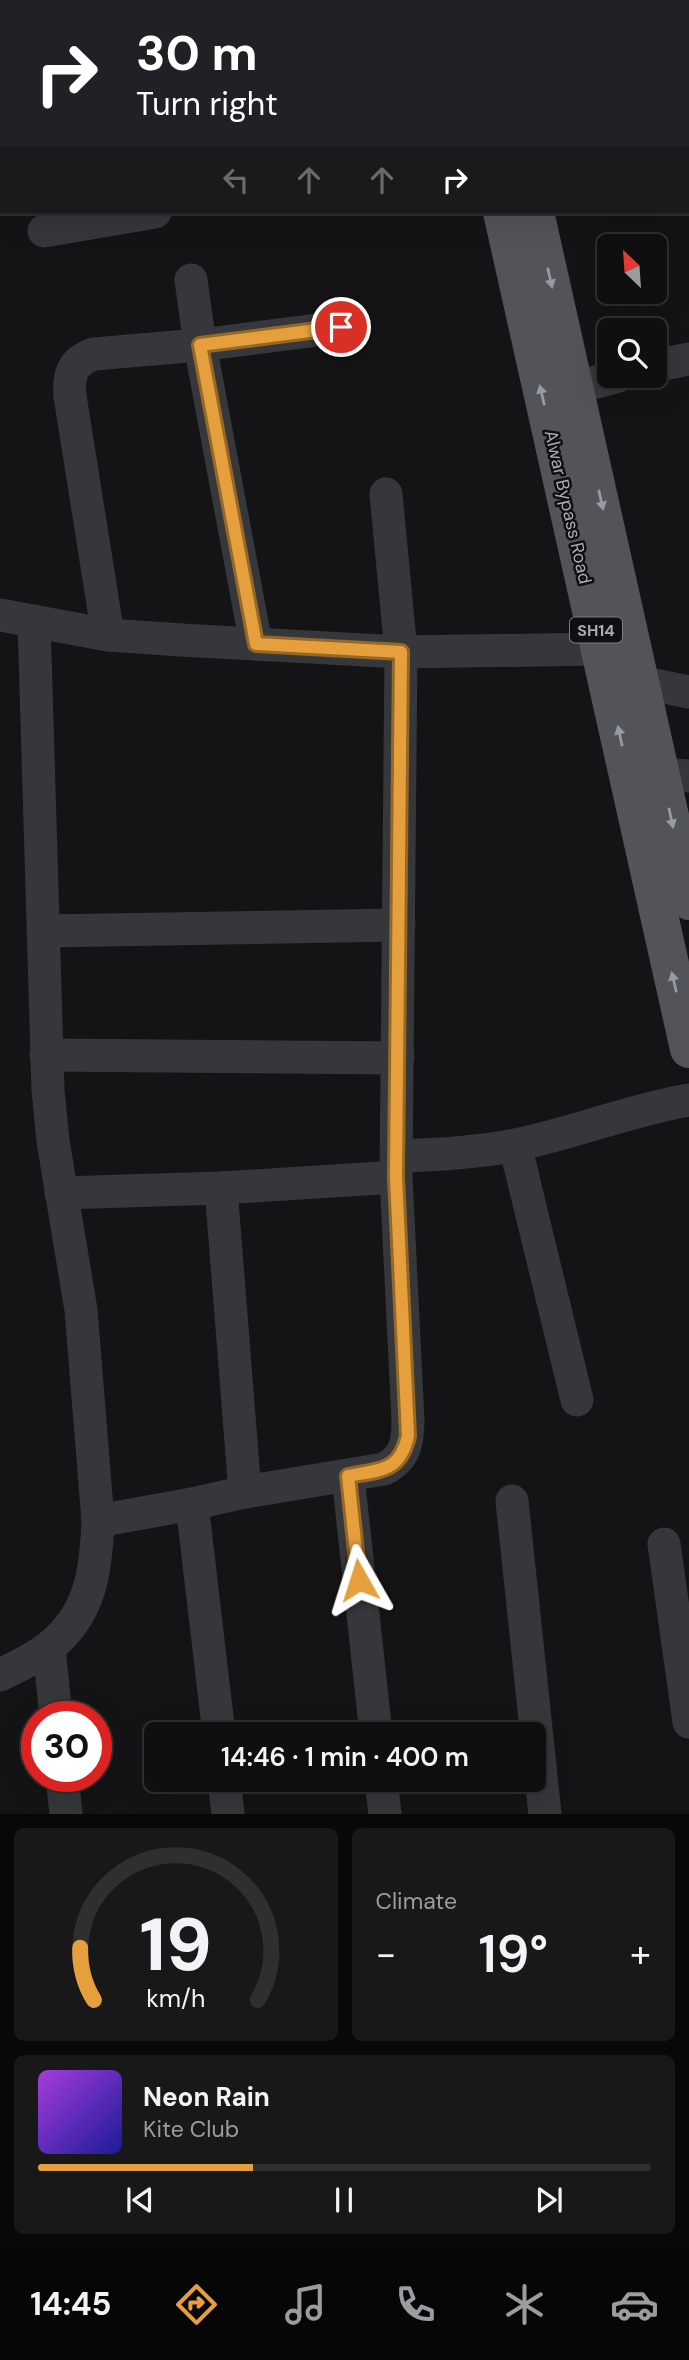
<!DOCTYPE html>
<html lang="en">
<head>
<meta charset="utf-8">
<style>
	body { margin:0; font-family:"DM Sans",sans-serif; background:#181819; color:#f1f3f6; height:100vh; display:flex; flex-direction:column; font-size:26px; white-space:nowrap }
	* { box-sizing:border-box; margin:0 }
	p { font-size:23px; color:#9b9c9f }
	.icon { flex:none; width:38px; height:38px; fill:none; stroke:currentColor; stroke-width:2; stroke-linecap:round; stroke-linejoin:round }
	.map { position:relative; height:1814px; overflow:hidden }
	.sheet { display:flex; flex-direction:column; gap:14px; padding:14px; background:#080809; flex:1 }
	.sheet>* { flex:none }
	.guide { position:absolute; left:0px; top:0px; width:690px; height:214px; box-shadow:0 7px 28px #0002,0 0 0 2px #2f2f30; background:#202124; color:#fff; overflow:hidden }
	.needle { width:46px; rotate:335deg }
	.tools { position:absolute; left:597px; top:234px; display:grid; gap:14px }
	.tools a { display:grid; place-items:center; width:70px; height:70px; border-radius:10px; background:#0f0f10; box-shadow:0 7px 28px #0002,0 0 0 2px #2f2f30; font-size:35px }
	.speed { position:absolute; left:21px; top:1701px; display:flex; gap:14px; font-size:35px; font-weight:700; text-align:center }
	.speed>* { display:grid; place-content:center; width:91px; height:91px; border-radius:50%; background:#0f0f10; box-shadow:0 7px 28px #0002,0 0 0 2px #2f2f30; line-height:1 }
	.speed .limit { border:10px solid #d22; background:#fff; color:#111 }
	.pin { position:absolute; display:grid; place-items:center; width:60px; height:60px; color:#fff; margin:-30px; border:4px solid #fff; border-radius:50%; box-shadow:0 2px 7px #0007 }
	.me { position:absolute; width:77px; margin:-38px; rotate:354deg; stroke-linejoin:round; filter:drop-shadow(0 0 5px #0008) }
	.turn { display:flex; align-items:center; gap:24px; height:147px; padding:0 21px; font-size:32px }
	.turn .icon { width:91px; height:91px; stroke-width:2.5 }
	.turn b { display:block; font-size:49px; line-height:60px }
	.lanes { display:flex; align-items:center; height:66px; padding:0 21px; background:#0003; justify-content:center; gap:35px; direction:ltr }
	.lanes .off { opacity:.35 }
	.big { font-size:52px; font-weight:600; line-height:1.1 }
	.sheet .tile { flex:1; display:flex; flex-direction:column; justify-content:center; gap:10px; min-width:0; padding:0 24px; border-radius:10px; background:#181819 }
	.sheet .dial { align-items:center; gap:0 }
	.dial svg { height:182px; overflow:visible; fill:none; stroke:#2f2f30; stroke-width:7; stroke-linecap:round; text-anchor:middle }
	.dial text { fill:#f1f3f6; stroke:none }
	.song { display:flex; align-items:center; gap:21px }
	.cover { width:84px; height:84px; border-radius:10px; background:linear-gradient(135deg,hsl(280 70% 55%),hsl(240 70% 35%)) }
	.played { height:7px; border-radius:4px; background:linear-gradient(90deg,#e5a03d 35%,#2f2f30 35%) }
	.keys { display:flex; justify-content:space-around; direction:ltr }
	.heat { display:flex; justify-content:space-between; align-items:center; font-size:38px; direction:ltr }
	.sheet .tiles { flex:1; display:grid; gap:14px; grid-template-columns:1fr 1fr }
	.tile:last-child { grid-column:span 2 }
	.trip { position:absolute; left:144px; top:1722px; width:402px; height:70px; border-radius:10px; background:#0f0f10; box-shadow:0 7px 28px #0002,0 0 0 2px #2f2f30; font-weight:600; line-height:70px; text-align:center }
	.menu { display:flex; height:112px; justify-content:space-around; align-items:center; background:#060606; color:#9b9c9f }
	.menu .icon { width:49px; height:49px }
	.menu .selected { color:#e5a03d }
	.menu b { font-size:32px; color:#f1f3f6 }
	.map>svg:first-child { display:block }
</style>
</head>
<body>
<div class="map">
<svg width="689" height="1814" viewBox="0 0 689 1814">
	<rect width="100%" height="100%" fill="#141416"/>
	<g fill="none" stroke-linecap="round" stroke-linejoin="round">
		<g stroke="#35373a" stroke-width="33">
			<polyline points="210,0 210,2"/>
			<polyline points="44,231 155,212"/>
			<polyline points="191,280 200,345 256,644"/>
			<polyline points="654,366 689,359"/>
			<polyline points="575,388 618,376"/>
			<polyline points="0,615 108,635 181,640 401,652 600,649"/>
			<path d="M 108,635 L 70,396 C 68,374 73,361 94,354 L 200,345 L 341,327"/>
			<polyline points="618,684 640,682 689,692"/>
			<polyline points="636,778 662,774 689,776"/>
			<polyline points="43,931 399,925"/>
			<polyline points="46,1055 398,1058"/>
			<polyline points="515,1145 577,1400"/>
			<path d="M 397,1156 C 437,1155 476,1153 516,1145 C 574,1133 630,1110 689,1100"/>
			<polyline points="221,1188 245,1492"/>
			<polyline points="61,1193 221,1188 396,1177"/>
			<polyline points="348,1476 376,1734"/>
			<polyline points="512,1501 545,1814"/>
			<polyline points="192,1504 219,1734"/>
			<path d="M 98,1521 L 192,1504 L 245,1492 L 384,1469 C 405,1458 408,1443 408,1420 L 396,1177 L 401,652 L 386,494"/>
			<polyline points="664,1544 689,1722"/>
			<polyline points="49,1648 56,1717"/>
			<path d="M 0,1675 C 16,1667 34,1659 48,1648 C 91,1615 96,1571 98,1521 L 81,1310 L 53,1141 L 48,1090 L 34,621"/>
			<polyline points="62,1776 66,1814"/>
			<polyline points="224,1780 228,1814"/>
			<polyline points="381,1780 385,1814"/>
		</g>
		<g stroke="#525459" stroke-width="38">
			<polyline points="457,0 457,2"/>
			<polyline points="489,0 490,2"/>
			<polyline points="502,212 689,1049"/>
			<polyline points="535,212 689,901"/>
		</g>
	</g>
	<defs><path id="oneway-solid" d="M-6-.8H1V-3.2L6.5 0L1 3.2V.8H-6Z" transform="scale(1.75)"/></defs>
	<g fill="#969aa3">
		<use href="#oneway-solid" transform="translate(550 278) rotate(77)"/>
		<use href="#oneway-solid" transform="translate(542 395) rotate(-103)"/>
		<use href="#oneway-solid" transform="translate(601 500) rotate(77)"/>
		<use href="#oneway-solid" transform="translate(620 736) rotate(-102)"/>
		<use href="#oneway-solid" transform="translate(671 818) rotate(78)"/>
		<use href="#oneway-solid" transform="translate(674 982) rotate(-103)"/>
	</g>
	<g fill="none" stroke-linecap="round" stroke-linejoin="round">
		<defs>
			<path id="route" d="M 341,327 L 200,345 L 256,644 L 401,652 L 396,1177 L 408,1436 C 400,1472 380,1470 348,1476 L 359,1580"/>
		</defs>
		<use href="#route" stroke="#956828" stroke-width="18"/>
		<use href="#route" stroke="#e5a03d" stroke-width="12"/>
	</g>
	<g text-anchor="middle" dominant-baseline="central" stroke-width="5" stroke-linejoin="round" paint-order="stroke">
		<rect fill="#0f0f11" stroke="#797d84" stroke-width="2" x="570" y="617.5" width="52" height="25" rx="5"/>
		<g font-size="16" font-weight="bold" fill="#a7acb5">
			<text x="596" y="630">SH14</text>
		</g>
		<g font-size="18" fill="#a7acb5" stroke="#0f0f11">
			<text transform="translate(568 507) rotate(77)">Alwar Bypass Road</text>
		</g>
	</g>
</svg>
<div class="tools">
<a><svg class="needle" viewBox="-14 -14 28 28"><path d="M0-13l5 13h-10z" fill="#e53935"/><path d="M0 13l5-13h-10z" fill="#9b9c9f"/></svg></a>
<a><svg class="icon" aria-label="search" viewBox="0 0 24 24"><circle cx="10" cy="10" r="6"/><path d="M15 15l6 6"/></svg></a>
</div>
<div class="speed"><div class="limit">30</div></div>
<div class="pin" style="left:341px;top:327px;background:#d93025"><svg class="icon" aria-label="arrive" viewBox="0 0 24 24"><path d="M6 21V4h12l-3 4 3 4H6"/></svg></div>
<svg class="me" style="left:359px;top:1580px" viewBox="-20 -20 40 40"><path d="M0-17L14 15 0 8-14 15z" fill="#e5a03d" stroke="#fff" stroke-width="4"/></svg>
<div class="trip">14:46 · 1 min · 400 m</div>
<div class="guide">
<div class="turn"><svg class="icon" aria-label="right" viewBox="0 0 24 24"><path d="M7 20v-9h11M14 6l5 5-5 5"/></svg><div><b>30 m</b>Turn right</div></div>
<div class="lanes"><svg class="icon off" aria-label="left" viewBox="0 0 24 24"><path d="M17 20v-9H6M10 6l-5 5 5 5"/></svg><svg class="icon off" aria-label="ahead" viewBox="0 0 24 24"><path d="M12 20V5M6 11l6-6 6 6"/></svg><svg class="icon off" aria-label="ahead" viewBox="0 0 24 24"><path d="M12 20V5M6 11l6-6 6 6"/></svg><svg class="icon" aria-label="right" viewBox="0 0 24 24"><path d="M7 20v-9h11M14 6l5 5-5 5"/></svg></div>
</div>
</div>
<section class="sheet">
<div class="tiles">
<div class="tile dial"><svg viewBox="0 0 100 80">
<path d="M14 69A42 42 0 1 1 86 69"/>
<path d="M14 69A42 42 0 0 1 8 46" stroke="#e5a03d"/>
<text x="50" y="56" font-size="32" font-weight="700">19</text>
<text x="50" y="72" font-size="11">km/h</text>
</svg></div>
<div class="tile"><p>Climate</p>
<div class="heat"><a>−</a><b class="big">19°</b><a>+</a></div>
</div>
<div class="tile">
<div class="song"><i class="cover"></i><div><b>Neon Rain</b><p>Kite Club</p></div></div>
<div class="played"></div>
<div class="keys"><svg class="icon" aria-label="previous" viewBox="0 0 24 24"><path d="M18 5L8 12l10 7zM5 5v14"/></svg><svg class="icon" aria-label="pause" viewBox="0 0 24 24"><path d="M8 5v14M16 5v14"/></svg><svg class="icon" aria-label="next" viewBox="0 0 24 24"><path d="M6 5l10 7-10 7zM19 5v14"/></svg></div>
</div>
</div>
</section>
<nav class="menu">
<b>14:45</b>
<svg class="icon selected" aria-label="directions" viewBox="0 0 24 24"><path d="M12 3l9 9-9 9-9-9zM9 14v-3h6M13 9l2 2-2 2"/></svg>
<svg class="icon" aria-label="music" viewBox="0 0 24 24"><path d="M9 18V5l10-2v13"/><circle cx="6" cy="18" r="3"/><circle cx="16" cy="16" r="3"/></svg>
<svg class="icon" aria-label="phone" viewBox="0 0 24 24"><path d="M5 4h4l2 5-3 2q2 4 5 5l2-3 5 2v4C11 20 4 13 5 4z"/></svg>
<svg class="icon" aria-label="climate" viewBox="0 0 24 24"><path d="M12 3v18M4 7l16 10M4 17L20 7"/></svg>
<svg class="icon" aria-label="car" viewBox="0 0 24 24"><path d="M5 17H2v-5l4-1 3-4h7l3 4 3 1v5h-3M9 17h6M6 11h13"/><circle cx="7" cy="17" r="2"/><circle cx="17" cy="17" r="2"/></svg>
</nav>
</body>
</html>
